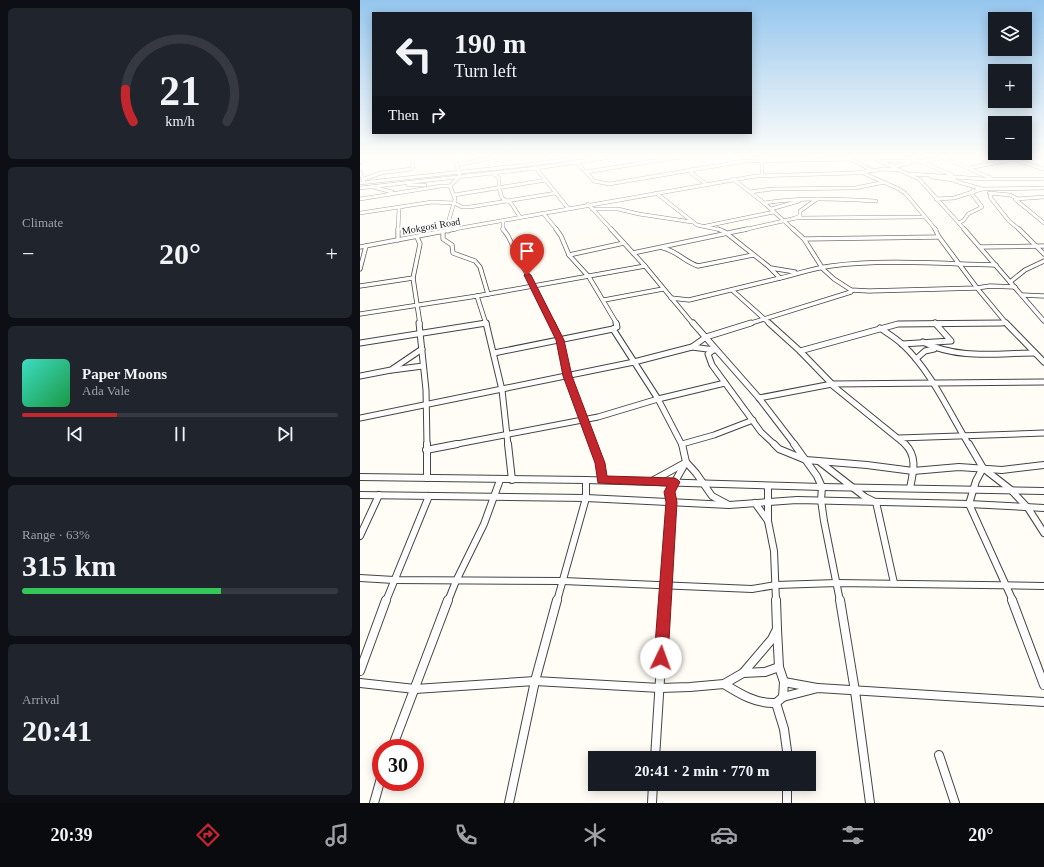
<!DOCTYPE html>
<html lang="en">
<head>
<meta charset="utf-8">
<style>
	body { margin:0; font-family:Georgia,serif; background:#20242c; color:#f1f3f6; height:100vh; display:flex; flex-direction:column; font-size:15px; white-space:nowrap }
	* { box-sizing:border-box; margin:0 }
	p { font-size:13px; color:#9ea1a6 }
	.icon { flex:none; width:22px; height:22px; fill:none; stroke:currentColor; stroke-width:2; stroke-linecap:round; stroke-linejoin:round }
	.map { position:relative; flex:1; overflow:hidden }
	.sheet { display:flex; flex-direction:column; gap:8px; padding:8px; background:#0d0f14; width:360px }
	.sheet>* { flex:none }
	.banner { position:absolute; left:12px; top:12px; width:380px; height:122px; border-radius:0px; box-shadow:0 2px 10px #0003; background:#171b24; color:#f1f3f6; overflow:hidden }
	.buttons { position:absolute; left:628px; top:12px; display:grid; gap:8px }
	.buttons a { display:grid; place-items:center; width:44px; height:44px; border-radius:0px; background:#171b24; box-shadow:0 2px 10px #0003; font-size:20px }
	.speed { position:absolute; left:12px; top:739px; display:flex; gap:8px; font-size:20px; font-weight:700; text-align:center }
	.speed>* { display:grid; place-content:center; width:52px; height:52px; border-radius:50%; background:#171b24; box-shadow:0 2px 10px #0003; line-height:1 }
	.speed .limit { border:6px solid #d22; background:#fff; color:#111 }
	.pin { position:absolute; display:grid; place-items:center; width:34px; height:34px; color:#fff; margin:-41px -17px; border-radius:50% 50% 50% 0; rotate:-45deg; box-shadow:0 0 4px #0007 }
	.pin .icon { rotate:45deg }
	.me { position:absolute; width:44px; margin:-22px; rotate:3deg; stroke-linejoin:round; filter:drop-shadow(0 0 3px #0008) }
	.turn { display:flex; align-items:center; gap:14px; height:84px; padding:0 16px; font-size:18px }
	.turn .icon { width:52px; height:52px; stroke-width:2.5 }
	.turn b { display:block; font-size:28px; line-height:34px }
	.then { display:flex; align-items:center; height:38px; padding:0 16px; background:#0003; gap:8px; font-size:15px }
	.big { font-size:30px; font-weight:700; line-height:1.1 }
	.sheet .card { flex:1; display:flex; flex-direction:column; justify-content:center; gap:6px; min-width:0; padding:0 14px; border-radius:6px; background:#20242c }
	.sheet .dial { align-items:center; gap:0 }
	.dial svg { height:104px; overflow:visible; fill:none; stroke:#363941; stroke-width:7; stroke-linecap:round; text-anchor:middle }
	.dial text { fill:#f1f3f6; stroke:none }
	.song { display:flex; align-items:center; gap:12px }
	.cover { width:48px; height:48px; border-radius:6px; background:linear-gradient(135deg,hsl(170 70% 55%),hsl(140 70% 35%)) }
	.played { height:4px; border-radius:2px; background:linear-gradient(90deg,#c4262e 30%,#363941 30%) }
	.keys { display:flex; justify-content:space-around; direction:ltr }
	.heat { display:flex; justify-content:space-between; align-items:center; font-size:22px; direction:ltr }
	.charge { height:6px; border-radius:3px; background:linear-gradient(90deg,#34c759 63%,#363941 0) }
	.trip { position:absolute; left:228px; top:751px; width:228px; height:40px; border-radius:0px; background:#171b24; box-shadow:0 2px 10px #0003; font-weight:700; line-height:40px; text-align:center }
	.tabs { display:flex; height:64px; justify-content:space-around; align-items:center; background:#090b0e; color:#9ea1a6 }
	.tabs .icon { width:28px; height:28px }
	.tabs .selected { color:#c4262e }
	.tabs b { font-size:18px; color:#f1f3f6 }
	main { display:flex; flex:1; min-height:0 }
	.map>svg:first-child { display:block }
</style>
</head>
<body>
<main>
<section class="sheet">
<div class="card dial"><svg viewBox="0 0 100 80">
<path d="M14 69A42 42 0 1 1 86 69"/>
<path d="M14 69A42 42 0 0 1 8 44" stroke="#c4262e"/>
<text x="50" y="56" font-size="32" font-weight="700">21</text>
<text x="50" y="72" font-size="11">km/h</text>
</svg></div>
<div class="card"><p>Climate</p>
<div class="heat"><a>−</a><b class="big">20°</b><a>+</a></div>
</div>
<div class="card">
<div class="song"><i class="cover"></i><div><b>Paper Moons</b><p>Ada Vale</p></div></div>
<div class="played"></div>
<div class="keys"><svg class="icon" aria-label="previous" viewBox="0 0 24 24"><path d="M18 5L8 12l10 7zM5 5v14"/></svg><svg class="icon" aria-label="pause" viewBox="0 0 24 24"><path d="M8 5v14M16 5v14"/></svg><svg class="icon" aria-label="next" viewBox="0 0 24 24"><path d="M6 5l10 7-10 7zM19 5v14"/></svg></div>
</div>
<div class="card"><p>Range · 63%</p><b class="big">315 km</b><div class="charge"></div></div>
<div class="card"><p>Arrival</p><b class="big">20:41</b></div>
</section>
<div class="map">
<svg width="684" height="803" viewBox="0 0 684 803">
	<rect width="100%" height="100%" fill="#fffdf5"/>
	<g fill="none" stroke-linecap="round" stroke-linejoin="round">
		<defs>
			<g id="minor-far4">
				<polyline points="364,157 372,163"/>
				<polyline points="511,157 559,179 605,230"/>
				<polyline points="549,157 592,175"/>
				<polyline points="582,157 631,178"/>
				<polyline points="489,158 513,171"/>
				<polyline points="653,159 684,169"/>
				<polyline points="402,161 402,175"/>
				<polyline points="524,161 563,161 582,158"/>
				<polyline points="216,162 226,172 319,157"/>
				<polyline points="0,163 2,157"/>
				<polyline points="96,165 136,157"/>
				<polyline points="175,167 208,208"/>
				<polyline points="533,167 550,163"/>
				<polyline points="609,168 655,159"/>
				<polyline points="332,169 331,173 346,184"/>
				<polyline points="0,172 4,182"/>
				<polyline points="226,172 234,181 249,184 385,161 491,159"/>
				<polyline points="133,173 139,178 139,188 142,198 151,203 160,217"/>
				<polyline points="503,173 539,189 546,194 576,230"/>
				<polyline points="551,174 624,179 684,179"/>
				<polyline points="591,176 595,181 622,189"/>
				<polyline points="571,177 594,180"/>
				<polyline points="4,179 21,173 51,169 53,167 52,157"/>
				<polyline points="373,179 404,203 434,230"/>
				<polyline points="0,183 158,166 225,157"/>
				<polyline points="48,185 65,185"/>
				<polyline points="13,187 32,192"/>
				<polyline points="0,188 176,168 251,157"/>
				<polyline points="390,192 412,189 495,188 525,182"/>
				<polyline points="296,193 337,225 361,230"/>
				<polyline points="629,193 650,195 656,198"/>
				<polyline points="632,193 630,197 649,221 660,230"/>
				<polyline points="94,195 186,180"/>
				<polyline points="684,197 655,199 684,223"/>
				<polyline points="0,199 81,186 90,186"/>
				<polyline points="576,199 594,198 622,189 684,188"/>
				<path d="M 404,203 C 442,197 478,199 516,201"/>
				<polyline points="228,204 252,230"/>
				<polyline points="232,209 258,209 279,214 332,222"/>
				<polyline points="411,209 439,201"/>
				<polyline points="0,213 72,202 94,203 102,207 110,207 196,193"/>
				<polyline points="183,213 197,230"/>
				<polyline points="435,218 440,216 440,211 457,199"/>
				<polyline points="143,221 143,230"/>
				<polyline points="599,223 604,220 608,214 622,207 612,194 613,190"/>
				<polyline points="346,226 414,212"/>
				<polyline points="38,230 39,208"/>
				<polyline points="88,230 88,223 95,199 90,186 100,176 94,157"/>
				<polyline points="89,230 396,176 494,173 525,169 539,170"/>
				<polyline points="383,230 436,218 564,217"/>
			</g>
			<g id="minor-far3">
				<polyline points="88,229 88,231"/>
				<polyline points="143,229 148,236 192,324"/>
				<polyline points="196,229 201,236 209,255"/>
				<polyline points="251,229 285,266 333,324"/>
				<polyline points="433,229 444,239 463,269 474,279 491,290 509,291 617,288 630,286 655,287"/>
				<polyline points="575,229 579,237 617,288 647,324"/>
				<polyline points="604,229 684,321"/>
				<polyline points="659,229 684,254"/>
				<polyline points="83,232 83,239 92,245 93,253 115,261 120,267 128,294"/>
				<polyline points="57,237 60,244 53,278 60,324"/>
				<polyline points="444,239 579,237"/>
				<polyline points="38,240 38,229"/>
				<polyline points="0,247 95,229"/>
				<polyline points="620,247 684,246"/>
				<path d="M 303,248 C 317,251 325,262 338,266 L 393,255"/>
				<polyline points="273,253 387,229"/>
				<polyline points="411,268 435,272"/>
				<polyline points="0,269 6,246"/>
				<path d="M 420,278 C 437,274 454,268 471,266 C 525,259 581,264 636,265"/>
				<polyline points="650,282 665,270 684,261"/>
				<polyline points="0,286 53,278"/>
				<polyline points="372,290 410,324"/>
				<polyline points="662,295 684,296"/>
				<polyline points="117,296 285,266"/>
				<polyline points="311,298 329,300 420,278 408,266 365,232 358,229"/>
				<polyline points="244,300 303,289"/>
				<polyline points="0,314 117,296 126,324"/>
				<polyline points="119,324 126,323"/>
				<polyline points="257,324 229,277 209,255 264,243"/>
				<polyline points="388,324 491,292 491,290"/>
				<polyline points="538,324 646,323"/>
			</g>
			<g id="minor-far2">
				<polyline points="59,323 66,390 67,445"/>
				<polyline points="126,323 142,390 148,445"/>
				<polyline points="192,323 200,340 207,376 233,445"/>
				<polyline points="333,323 399,398 435,445"/>
				<polyline points="646,323 684,362"/>
				<path d="M 520,328 C 527,333 536,338 543,345 C 571,371 589,412 609,445"/>
				<polyline points="253,329 298,399 322,445"/>
				<path d="M 563,342 C 599,360 637,353 675,353"/>
				<polyline points="0,343 126,323"/>
				<polyline points="542,344 591,341 575,323"/>
				<polyline points="332,347 355,350"/>
				<polyline points="352,351 348,354 352,365 401,432 415,445"/>
				<polyline points="440,351 538,324 642,323"/>
				<polyline points="134,353 253,329 257,327 256,323"/>
				<polyline points="556,359 565,351 574,349"/>
				<polyline points="32,370 63,366"/>
				<polyline points="0,376 31,370 62,349"/>
				<polyline points="472,384 684,382"/>
				<polyline points="472,385 546,445"/>
				<polyline points="399,398 472,384 440,351 409,323"/>
				<polyline points="0,418 274,362 332,347 346,337 391,323"/>
				<polyline points="539,438 684,433"/>
				<polyline points="322,444 354,435 393,420"/>
				<polyline points="92,445 238,417 298,399 365,383"/>
			</g>
			<g id="minor-far1">
				<polyline points="67,444 67,478"/>
				<polyline points="148,444 152,480"/>
				<polyline points="233,444 240,463 242,480"/>
				<polyline points="322,444 326,462 336,473 352,496 367,504"/>
				<polyline points="414,444 419,449 446,460 507,465 553,471 599,467 642,470 684,465"/>
				<polyline points="434,444 457,476 462,487 461,500 464,521 480,601"/>
				<path d="M 545,444 C 558,457 553,473 550,488"/>
				<polyline points="609,444 623,468 650,489 668,508 684,533"/>
				<polyline points="66,450 97,444"/>
				<polyline points="460,462 505,497 513,501"/>
				<polyline points="623,468 616,481 609,504 653,601"/>
				<polyline points="0,477 226,480 462,487 684,491"/>
				<polyline points="292,481 325,463"/>
				<polyline points="408,486 408,521"/>
				<polyline points="0,495 226,498 369,505 437,500 609,504 684,508"/>
				<polyline points="516,502 534,583"/>
				<polyline points="395,503 408,521 414,551 416,601"/>
				<polyline points="0,536 19,495"/>
				<polyline points="0,578 34,580 203,581 392,589 416,585 477,583 684,586"/>
				<polyline points="26,601 69,496"/>
				<polyline points="88,601 96,581 124,524 140,480"/>
				<polyline points="197,601 226,498 226,480"/>
				<polyline points="305,601 312,502 309,492 326,462"/>
			</g>
			<g id="minor">
				<polyline points="480,600 495,691 510,803"/>
				<polyline points="652,600 684,685"/>
				<polyline points="417,629 419,667 424,682 423,697 416,703 424,729 428,758"/>
				<polyline points="0,671 26,600"/>
				<polyline points="383,673 412,639 417,629 416,600"/>
				<polyline points="424,682 457,688"/>
				<polyline points="0,683 55,689 175,681 300,688 330,687 364,684 383,673 405,672 419,667"/>
				<path d="M 364,684 C 380,694 396,704 416,703"/>
				<polyline points="423,697 458,688 684,702"/>
				<polyline points="32,748 88,600"/>
				<polyline points="579,755 595,803"/>
				<polyline points="295,758 305,600"/>
				<polyline points="427,784 427,803"/>
				<polyline points="14,803 21,778"/>
				<polyline points="149,803 175,681 197,600"/>
				<polyline points="292,803 293,784"/>
			</g>
		</defs>
		<use href="#minor-far4" stroke="#444" stroke-width="4"/>
		<use href="#minor-far3" stroke="#444" stroke-width="5"/>
		<use href="#minor-far2" stroke="#444" stroke-width="7"/>
		<use href="#minor-far1" stroke="#444" stroke-width="8"/>
		<use href="#minor" stroke="#444" stroke-width="10"/>
		<use href="#minor-far4" stroke="#fff" stroke-width="3"/>
		<use href="#minor-far3" stroke="#fff" stroke-width="3.5"/>
		<use href="#minor-far2" stroke="#fff" stroke-width="5"/>
		<use href="#minor-far1" stroke="#fff" stroke-width="6"/>
		<use href="#minor" stroke="#fff" stroke-width="8"/>
	</g>
	<linearGradient id="sky" x2="0" y2="1"><stop stop-color="#95c6ee"/><stop offset="0.58" stop-color="#fffefa"/><stop offset="1" stop-color="#fffefa" stop-opacity="0"/></linearGradient>
	<rect width="684" height="270" fill="url(#sky)"/>
	<polygon fill="#c4262e" stroke="#7f191e" points="167,273 171,275 204,340 212,376 245,463 247,476 315,478 318,480 320,482 315,492 317,502 308,658 306,663 301,665 296,663 294,658 306,502 304,492 307,486 238,483 235,463 203,376 196,340 164,275"/>
	<g text-anchor="middle" dominant-baseline="central" stroke-width="4" stroke-linejoin="round" paint-order="stroke">
		<g font-size="10" fill="#111" stroke="#fff">
			<text transform="translate(71 226) rotate(-10)">Mokgosi Road</text>
		</g>
	</g>
</svg>
<div class="buttons">
<a><svg class="icon" aria-label="layers" viewBox="0 0 24 24"><path d="M12 4l9 5-9 5-9-5zM3 14l9 5 9-5"/></svg></a>
<a>+</a>
<a>−</a>
</div>
<div class="speed"><div class="limit">30</div></div>
<div class="pin" style="left:167px;top:275px;background:#d93025"><svg class="icon" aria-label="arrive" viewBox="0 0 24 24"><path d="M6 21V4h12l-3 4 3 4H6"/></svg></div>
<svg class="me" style="left:301px;top:658px" viewBox="-20 -20 40 40"><circle r="19" fill="#fff"/><path d="M0-13L10 11 0 6-10 11z" fill="#c4262e"/></svg>
<div class="trip">20:41 · 2 min · 770 m</div>
<div class="banner">
<div class="turn"><svg class="icon" aria-label="left" viewBox="0 0 24 24"><path d="M17 20v-9H6M10 6l-5 5 5 5"/></svg><div><b>190 m</b>Turn left</div></div>
<div class="then">Then<svg class="icon" aria-label="right" viewBox="0 0 24 24"><path d="M7 20v-9h11M14 6l5 5-5 5"/></svg></div>
</div>
</div>
</main>
<nav class="tabs">
<b>20:39</b>
<svg class="icon selected" aria-label="directions" viewBox="0 0 24 24"><path d="M12 3l9 9-9 9-9-9zM9 14v-3h6M13 9l2 2-2 2"/></svg>
<svg class="icon" aria-label="music" viewBox="0 0 24 24"><path d="M9 18V5l10-2v13"/><circle cx="6" cy="18" r="3"/><circle cx="16" cy="16" r="3"/></svg>
<svg class="icon" aria-label="phone" viewBox="0 0 24 24"><path d="M5 4h4l2 5-3 2q2 4 5 5l2-3 5 2v4C11 20 4 13 5 4z"/></svg>
<svg class="icon" aria-label="climate" viewBox="0 0 24 24"><path d="M12 3v18M4 7l16 10M4 17L20 7"/></svg>
<svg class="icon" aria-label="car" viewBox="0 0 24 24"><path d="M5 17H2v-5l4-1 3-4h7l3 4 3 1v5h-3M9 17h6M6 11h13"/><circle cx="7" cy="17" r="2"/><circle cx="17" cy="17" r="2"/></svg>
<svg class="icon" aria-label="filters" viewBox="0 0 24 24"><path d="M4 7h16M4 17h16"/><circle cx="9" cy="7" r="2"/><circle cx="15" cy="17" r="2"/></svg>
<b>20°</b>
</nav>
</body>
</html>
